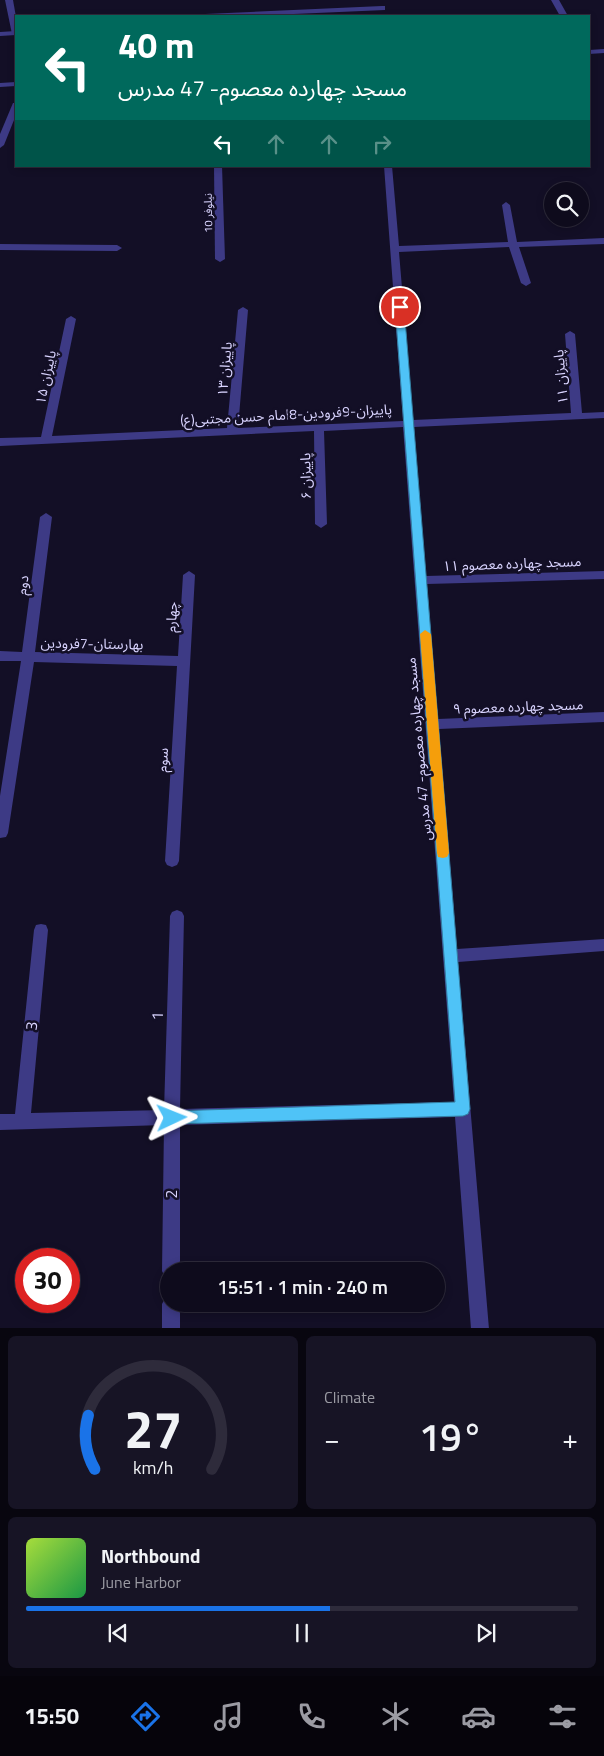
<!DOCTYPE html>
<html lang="en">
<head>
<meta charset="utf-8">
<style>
	body { margin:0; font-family:"Titillium Web","Noto Sans Arabic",sans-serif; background:#171425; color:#f1f3f6; height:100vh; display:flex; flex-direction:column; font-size:19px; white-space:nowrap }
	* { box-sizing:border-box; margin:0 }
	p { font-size:16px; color:#9b9ba3 }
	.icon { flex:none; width:28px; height:28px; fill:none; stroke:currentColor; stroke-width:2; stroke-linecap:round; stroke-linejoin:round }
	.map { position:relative; height:1328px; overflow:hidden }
	.sheet { display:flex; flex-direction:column; gap:8px; padding:8px; background:#08060f; flex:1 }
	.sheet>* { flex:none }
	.hud { position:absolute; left:15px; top:15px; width:575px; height:152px; border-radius:0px; box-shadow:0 2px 8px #0003,0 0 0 1px #2e2b3b; background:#00695c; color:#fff; overflow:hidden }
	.buttons { position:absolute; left:544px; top:182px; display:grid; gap:10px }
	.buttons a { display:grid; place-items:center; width:45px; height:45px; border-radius:50%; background:#0e0b1c; box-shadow:0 2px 8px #0003,0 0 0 1px #2e2b3b; font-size:25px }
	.speed { position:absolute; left:15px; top:1248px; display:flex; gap:10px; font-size:25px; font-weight:700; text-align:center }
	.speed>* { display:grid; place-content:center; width:65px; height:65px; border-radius:50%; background:#0e0b1c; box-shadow:0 2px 8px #0003,0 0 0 1px #2e2b3b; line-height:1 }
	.speed .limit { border:8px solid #d22; background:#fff; color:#111 }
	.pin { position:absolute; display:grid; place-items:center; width:42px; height:42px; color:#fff; margin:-21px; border:2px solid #fff; border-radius:50%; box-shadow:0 1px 5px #0007 }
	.me { position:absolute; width:55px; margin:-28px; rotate:88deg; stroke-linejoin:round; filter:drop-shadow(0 0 4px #0008) }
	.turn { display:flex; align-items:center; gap:18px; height:105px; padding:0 20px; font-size:22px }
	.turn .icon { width:65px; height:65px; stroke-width:2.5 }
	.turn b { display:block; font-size:35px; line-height:42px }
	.lanes { display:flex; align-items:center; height:48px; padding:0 20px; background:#0003; justify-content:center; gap:25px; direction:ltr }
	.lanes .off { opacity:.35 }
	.big { font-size:38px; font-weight:600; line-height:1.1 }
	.sheet .card { flex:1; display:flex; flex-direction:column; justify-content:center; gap:8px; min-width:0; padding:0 18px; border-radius:8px; background:#171425 }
	.sheet .dial { align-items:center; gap:0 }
	.dial svg { height:130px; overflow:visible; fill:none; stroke:#2e2b3b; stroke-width:7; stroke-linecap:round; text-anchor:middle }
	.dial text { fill:#f1f3f6; stroke:none }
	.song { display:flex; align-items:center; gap:15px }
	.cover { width:60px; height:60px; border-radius:8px; background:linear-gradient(135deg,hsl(80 70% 55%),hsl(140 70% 35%)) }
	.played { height:5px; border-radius:2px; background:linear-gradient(90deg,#1a73e8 55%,#2e2b3b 55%) }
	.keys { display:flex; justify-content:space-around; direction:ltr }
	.heat { display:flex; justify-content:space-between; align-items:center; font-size:28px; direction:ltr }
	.sheet .tiles { flex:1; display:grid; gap:8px; grid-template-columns:1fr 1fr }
	.card:last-child { grid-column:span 2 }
	.trip { position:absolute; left:160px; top:1262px; width:285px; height:50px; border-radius:25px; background:#0e0b1c; box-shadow:0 2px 8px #0003,0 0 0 1px #2e2b3b; font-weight:600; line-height:50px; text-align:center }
	.dock { display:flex; height:80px; justify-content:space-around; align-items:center; background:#06040b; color:#9b9ba3 }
	.dock .icon { width:35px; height:35px }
	.dock .selected { color:#1a73e8 }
	.dock b { font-size:22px; color:#f1f3f6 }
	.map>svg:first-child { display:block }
</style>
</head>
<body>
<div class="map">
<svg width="604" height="1329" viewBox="0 0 604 1329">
	<rect width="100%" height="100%" fill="#130f26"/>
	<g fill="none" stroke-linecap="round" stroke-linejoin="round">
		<g fill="#3d3a85" fill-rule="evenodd">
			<polygon points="551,0 559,0 568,16 560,16"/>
			<polygon points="382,6 385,6 385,10 249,16 201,16 205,14"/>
			<polygon points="16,31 16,35 0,36 0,32"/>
			<polygon points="604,49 604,53 589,54 589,50"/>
			<polygon points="16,82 16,86 0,87 0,83"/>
			<polygon points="214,166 222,166 225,259 220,262 215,259"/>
			<polygon points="384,166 392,166 399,246 508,242 502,205 506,202 510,205 517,242 604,238 604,244 519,247 531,283 526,286 521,283 509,247 399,252 413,420 571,413 565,334 570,331 575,334 582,413 604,412 604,418 414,427 426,576 604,571 604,579 427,584 438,719 604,712 604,722 439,729 457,949 604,939 604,951 458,962 489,1329 471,1329 455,1117 180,1125 180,1271 169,1271 169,1279 165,1277 162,1271 164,1125 0,1130 0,1114 15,1114 34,930 36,925 41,924 46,925 48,930 31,1113 164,1110 170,916 172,912 177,910 182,912 184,916 180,1109 454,1102 403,427 324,431 327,524 321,528 315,524 314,431 0,446 0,438 41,437 66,319 71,316 76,319 52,436 227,428 238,310 243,307 248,310 238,428 403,421"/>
			<polygon points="0,244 117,245 122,248 117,251 0,250"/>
			<polygon points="46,513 52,517 35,652 178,656 183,575 189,571 195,575 179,861 177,865 172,867 167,865 165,861 177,666 34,662 8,833 6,837 0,838 0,796 21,661 0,661 0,651 22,652 40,517"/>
			<polygon points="169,1296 169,1304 180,1304 180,1329 162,1329 162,1304 165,1298"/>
		</g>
		<g fill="#3d3a85" fill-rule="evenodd">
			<polygon points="5,0 13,0 16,17 16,36 12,34"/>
			<polygon points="13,103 16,103 16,115 4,145 0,148 0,134"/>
		</g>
	</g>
	<polygon fill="#4fc3f7" stroke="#337fa1" points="400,304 404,307 470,1109 468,1114 463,1116 172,1124 166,1122 164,1118 166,1113 172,1111 455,1102 395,307"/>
	<polygon fill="#f59e0b" points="425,630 431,634 449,853 447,857 443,858 438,857 437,853 420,634"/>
	<g text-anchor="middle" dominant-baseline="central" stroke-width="5" stroke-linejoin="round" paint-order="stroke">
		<g font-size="11" fill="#d9d4ff" stroke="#130f26">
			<text transform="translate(208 213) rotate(-91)">نیلوفر 10</text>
		</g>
		<g font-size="14" fill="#d9d4ff" stroke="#130f26">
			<text transform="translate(224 369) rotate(-85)">پاییزان ۱۳</text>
			<text transform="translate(45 377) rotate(-78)">پاییزان ۱۵</text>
			<text transform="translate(560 377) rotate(-95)">پاییزان ۱۱</text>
			<text transform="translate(286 414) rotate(-3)">پاییزان-9فرودین-8امام حسن مجتبی(ع)</text>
			<text transform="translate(305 476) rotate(-91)">پاییزان ۶</text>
			<text transform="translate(512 563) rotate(-2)">مسجد چهارده معصوم ۱۱</text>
			<text transform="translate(22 585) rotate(-83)">دوم</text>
			<text transform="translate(171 617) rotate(-87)">چهارم</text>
			<text transform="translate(92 643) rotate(1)">بهارستان-7فرودین</text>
			<text transform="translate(518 706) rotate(-2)">مسجد چهارده معصوم ۹</text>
			<text transform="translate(418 749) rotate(-95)">مسجد چهارده معصوم- 47 مدرس</text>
			<text transform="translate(162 760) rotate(-87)">سوم</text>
		</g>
		<g font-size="16" fill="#d9d4ff" stroke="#130f26">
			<text transform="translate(157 1016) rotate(-88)">1</text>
			<text transform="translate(31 1026) rotate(-84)">3</text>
			<text transform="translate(171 1194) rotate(-90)">2</text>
		</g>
	</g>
</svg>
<div class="buttons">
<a><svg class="icon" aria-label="search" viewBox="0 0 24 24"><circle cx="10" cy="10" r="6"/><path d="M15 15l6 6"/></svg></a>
</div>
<div class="speed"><div class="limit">30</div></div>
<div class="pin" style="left:400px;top:307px;background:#d93025"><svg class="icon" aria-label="arrive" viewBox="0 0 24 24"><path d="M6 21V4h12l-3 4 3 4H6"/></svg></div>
<svg class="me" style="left:172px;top:1118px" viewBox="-20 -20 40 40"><path d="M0-17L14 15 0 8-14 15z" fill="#4fc3f7" stroke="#fff" stroke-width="4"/></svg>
<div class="trip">15:51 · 1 min · 240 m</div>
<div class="hud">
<div class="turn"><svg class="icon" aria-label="left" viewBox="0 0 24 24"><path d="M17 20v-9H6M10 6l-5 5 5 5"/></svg><div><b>40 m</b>مسجد چهارده معصوم- 47 مدرس</div></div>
<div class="lanes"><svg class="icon" aria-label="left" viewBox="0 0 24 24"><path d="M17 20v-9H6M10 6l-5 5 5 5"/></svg><svg class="icon off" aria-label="ahead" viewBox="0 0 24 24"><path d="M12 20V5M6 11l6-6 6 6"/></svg><svg class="icon off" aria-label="ahead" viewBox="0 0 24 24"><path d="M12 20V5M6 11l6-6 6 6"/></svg><svg class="icon off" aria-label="right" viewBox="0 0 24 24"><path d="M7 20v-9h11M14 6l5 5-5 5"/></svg></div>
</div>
</div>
<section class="sheet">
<div class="tiles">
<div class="card dial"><svg viewBox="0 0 100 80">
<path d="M14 69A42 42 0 1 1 86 69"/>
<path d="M14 69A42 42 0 0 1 10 36" stroke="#1a73e8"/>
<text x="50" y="56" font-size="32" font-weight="700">27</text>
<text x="50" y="72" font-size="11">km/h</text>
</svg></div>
<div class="card"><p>Climate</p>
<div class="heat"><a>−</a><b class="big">19°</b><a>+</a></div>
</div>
<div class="card">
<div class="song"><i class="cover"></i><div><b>Northbound</b><p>June Harbor</p></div></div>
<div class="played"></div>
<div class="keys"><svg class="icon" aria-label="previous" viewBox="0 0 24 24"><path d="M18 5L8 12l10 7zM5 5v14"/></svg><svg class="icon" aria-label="pause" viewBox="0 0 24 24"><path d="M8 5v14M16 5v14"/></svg><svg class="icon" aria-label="next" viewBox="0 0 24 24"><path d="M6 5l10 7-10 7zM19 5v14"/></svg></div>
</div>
</div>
</section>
<nav class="dock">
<b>15:50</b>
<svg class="icon selected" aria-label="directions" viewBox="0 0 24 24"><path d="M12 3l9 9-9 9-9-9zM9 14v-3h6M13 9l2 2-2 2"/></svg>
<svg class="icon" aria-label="music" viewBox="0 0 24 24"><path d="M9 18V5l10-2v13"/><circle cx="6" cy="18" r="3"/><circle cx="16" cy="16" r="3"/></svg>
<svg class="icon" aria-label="phone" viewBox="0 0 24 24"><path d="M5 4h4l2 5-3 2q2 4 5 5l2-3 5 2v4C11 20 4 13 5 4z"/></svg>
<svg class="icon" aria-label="climate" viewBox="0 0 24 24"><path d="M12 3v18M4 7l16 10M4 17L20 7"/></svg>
<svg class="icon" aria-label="car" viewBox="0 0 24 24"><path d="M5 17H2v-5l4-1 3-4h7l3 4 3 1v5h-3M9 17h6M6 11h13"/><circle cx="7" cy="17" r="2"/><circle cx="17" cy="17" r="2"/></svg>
<svg class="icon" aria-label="filters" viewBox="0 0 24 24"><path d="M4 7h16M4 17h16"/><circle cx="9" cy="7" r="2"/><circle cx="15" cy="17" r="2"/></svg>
</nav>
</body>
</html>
